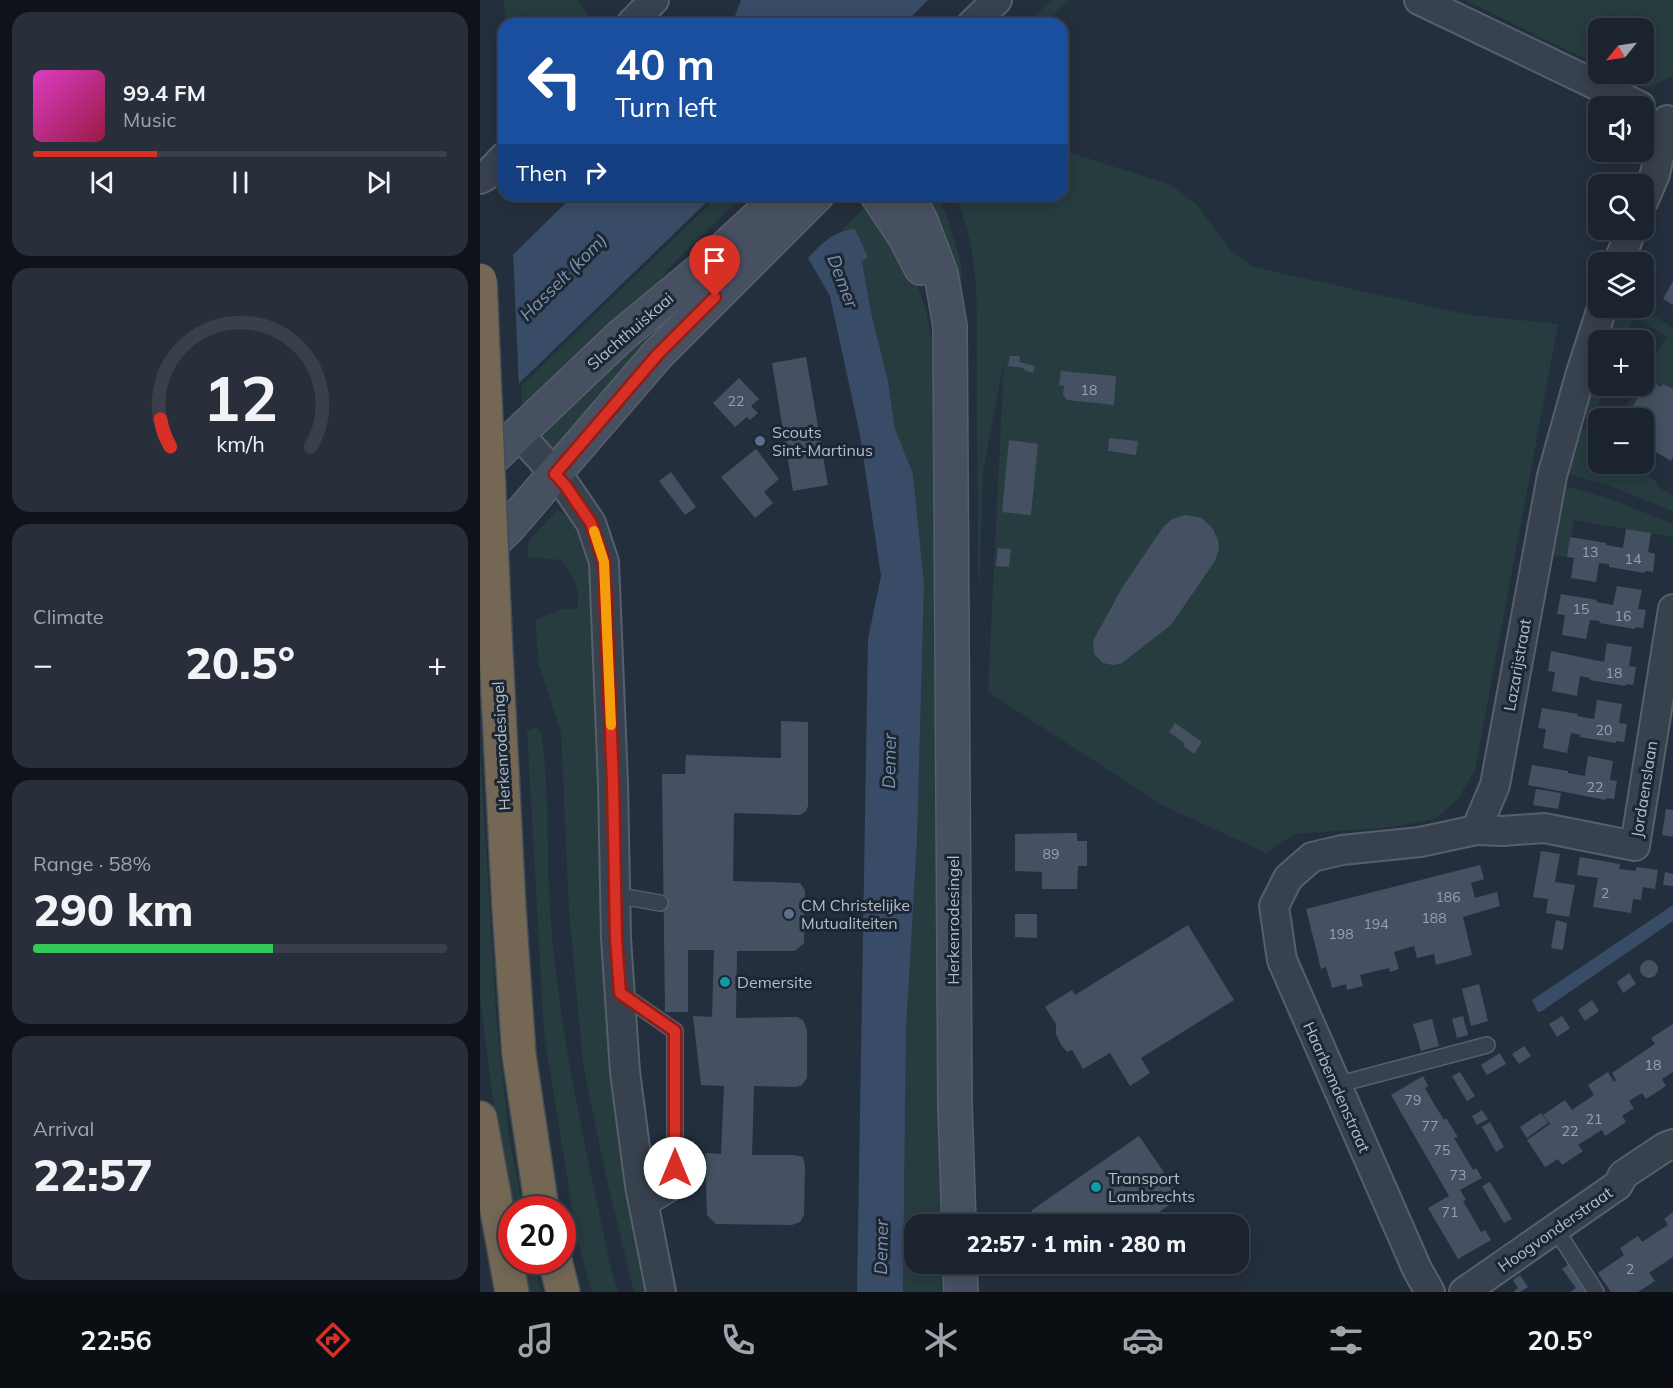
<!DOCTYPE html>
<html lang="en">
<head>
<meta charset="utf-8">
<style>
	body { margin:0; font-family:Mulish,sans-serif; background:#282f3a; color:#f1f3f6; height:100vh; display:flex; flex-direction:column; font-size:22px; white-space:nowrap }
	* { box-sizing:border-box; margin:0 }
	p { font-size:20px; color:#a0a4aa }
	.icon { flex:none; width:33px; height:33px; fill:none; stroke:currentColor; stroke-width:2; stroke-linecap:round; stroke-linejoin:round }
	.map { position:relative; flex:1; overflow:hidden }
	.details { display:flex; flex-direction:column; gap:12px; padding:12px; background:#0f1319; width:480px }
	.details>* { flex:none }
	.banner { position:absolute; left:18px; top:18px; width:570px; height:183px; border-radius:18px; box-shadow:0 3px 15px #0003,0 0 0 2px #39404a; background:#1a4fa0; color:#fff; overflow:hidden }
	.needle { width:39px; rotate:240deg }
	.controls { position:absolute; left:1108px; top:18px; display:grid; gap:12px }
	.controls a { display:grid; place-items:center; width:66px; height:66px; border-radius:12px; background:#1b232e; box-shadow:0 3px 15px #0003,0 0 0 2px #39404a; font-size:30px }
	.speed { position:absolute; left:18px; top:1196px; display:flex; gap:12px; font-size:30px; font-weight:700; text-align:center }
	.speed>* { display:grid; place-content:center; width:78px; height:78px; border-radius:50%; background:#1b232e; box-shadow:0 3px 15px #0003,0 0 0 2px #39404a; line-height:1 }
	.speed .limit { border:9px solid #d22; background:#fff; color:#111 }
	.pin { position:absolute; display:grid; place-items:center; width:51px; height:51px; color:#fff; margin:-62px -26px; border-radius:50% 50% 50% 0; rotate:-45deg; box-shadow:0 0 6px #0007 }
	.pin .icon { rotate:45deg }
	.me { position:absolute; width:66px; margin:-33px; rotate:0deg; stroke-linejoin:round; filter:drop-shadow(0 0 4px #0008) }
	.turn { display:flex; align-items:center; gap:21px; height:126px; padding:0 18px; font-size:27px }
	.turn .icon { width:78px; height:78px; stroke-width:2.5 }
	.turn b { display:block; font-size:42px; line-height:51px }
	.then { display:flex; align-items:center; height:57px; padding:0 18px; background:#0003; gap:12px; font-size:22px }
	.big { font-size:45px; font-weight:800; line-height:1.1 }
	.details .tile { flex:1; display:flex; flex-direction:column; justify-content:center; gap:9px; min-width:0; padding:0 21px; border-radius:18px; background:#282f3a }
	.details .dial { align-items:center; gap:0 }
	.dial svg { height:156px; overflow:visible; fill:none; stroke:#39404a; stroke-width:7; stroke-linecap:round; text-anchor:middle }
	.dial text { fill:#f1f3f6; stroke:none }
	.song { display:flex; align-items:center; gap:18px }
	.cover { width:72px; height:72px; border-radius:9px; background:linear-gradient(135deg,hsl(310 70% 55%),hsl(340 70% 35%)) }
	.played { height:6px; border-radius:3px; background:linear-gradient(90deg,#d93025 30%,#39404a 30%) }
	.keys { display:flex; justify-content:space-around; direction:ltr }
	.heat { display:flex; justify-content:space-between; align-items:center; font-size:33px; direction:ltr }
	.charge { height:9px; border-radius:4px; background:linear-gradient(90deg,#34c759 58%,#39404a 0) }
	.trip { position:absolute; left:424px; top:1214px; width:345px; height:60px; border-radius:18px; background:#1b232e; box-shadow:0 3px 15px #0003,0 0 0 2px #39404a; font-weight:800; line-height:60px; text-align:center }
	.tab-bar { display:flex; height:96px; justify-content:space-around; align-items:center; background:#0b0e12; color:#a0a4aa }
	.tab-bar .icon { width:42px; height:42px }
	.tab-bar .on { color:#d93025 }
	.tab-bar b { font-size:27px; color:#f1f3f6 }
	main { display:flex; flex:1; min-height:0 }
	.map>svg:first-child { display:block }
</style>
</head>
<body>
<main>
<section class="details">
<div class="tile">
<div class="song"><i class="cover"></i><div><b>99.4 FM</b><p>Music</p></div></div>
<div class="played"></div>
<div class="keys"><svg class="icon" aria-label="previous" viewBox="0 0 24 24"><path d="M18 5L8 12l10 7zM5 5v14"/></svg><svg class="icon" aria-label="pause" viewBox="0 0 24 24"><path d="M8 5v14M16 5v14"/></svg><svg class="icon" aria-label="next" viewBox="0 0 24 24"><path d="M6 5l10 7-10 7zM19 5v14"/></svg></div>
</div>
<div class="tile dial"><svg viewBox="0 0 100 80">
<path d="M14 69A42 42 0 1 1 86 69"/>
<path d="M14 69A42 42 0 0 1 9 55" stroke="#d93025"/>
<text x="50" y="56" font-size="32" font-weight="700">12</text>
<text x="50" y="72" font-size="11">km/h</text>
</svg></div>
<div class="tile"><p>Climate</p>
<div class="heat"><a>−</a><b class="big">20.5°</b><a>+</a></div>
</div>
<div class="tile"><p>Range · 58%</p><b class="big">290 km</b><div class="charge"></div></div>
<div class="tile"><p>Arrival</p><b class="big">22:57</b></div>
</section>
<div class="map">
<svg width="1193" height="1292" viewBox="0 0 1193 1292">
	<rect width="100%" height="100%" fill="#242f3e"/>
	<g fill="#263c3f">
		<polygon points="24,0 98,0 110,17 110,24 25,24"/>
		<polygon points="572,0 589,0 565,24 545,24"/>
		<polygon points="985,0 1193,0 1193,76 1166,89 1135,74 1164,74 1164,28 1119,28 1119,66"/>
		<path d="M 582,150 L 691,185 L 717,205 L 751,251 L 773,267 L 990,315 L 1078,324 L 995,770 L 977,800 L 955,819 L 912,827 L 814,834 L 786,853 L 682,805 L 508,692 L 524,360 L 503,472 L 499,602 C 498,532 497,462 497,392 C 496,332 503,249 474,195 L 582,195 Z"/>
		<polygon points="239,195 263,195 187,270 169,305 43,416 41,386"/>
		<polygon points="443,195 458,195 469,223 481,264 485,373"/>
		<polygon points="388,204 431,268 446,310 452,345 469,1224 435,1224 435,1263 470,1263 471,1292 423,1292 426,1029 437,841 444,584 433,474 415,429 408,381 391,312 382,262 388,257 375,229 362,230"/>
		<polygon points="196,304 206,314 75,458 49,433"/>
		<polygon points="1129,308 1139,308 1143,310 1145,308 1160,308 1193,328 1193,389 1184,384 1181,387 1168,380 1146,418 1139,418 1159,386 1164,386 1164,376 1187,336 1155,318 1143,340 1119,340"/>
		<polygon points="1119,363 1119,386 1124,386 1115,417 1097,411"/>
		<polygon points="1093,426 1111,431 1119,435 1119,464 1158,464 1165,468 1163,473 1178,482 1177,486 1193,496 1193,511 1135,488 1087,473"/>
		<polygon points="1083,485 1134,500 1193,524 1193,537 1094,520 1087,557 1067,554"/>
		<path d="M 77,510 L 91,517 L 110,547 L 126,1011 L 149,1188 L 172,1292 L 154,1292 L 126,1176 L 103,1064 L 89,910 L 81,732 L 59,665 L 55,620 L 82,609 L 97,609 C 101,587 93,578 81,560 L 47,557 L 49,541 Z"/>
		<path d="M 56,727 L 61,732 C 70,791 66,850 70,909 C 78,1031 106,1150 131,1269 L 138,1292 L 112,1292 L 97,1239 L 64,1033 L 47,731 Z"/>
		<polygon points="0,750 17,1027 29,1136 43,1209 32,1209 18,1140 0,997"/>
		<polygon points="42,1260 54,1260 61,1292 48,1292"/>
	</g>
	<g fill="#394c67">
		<polygon points="261,0 448,0 424,24 252,24"/>
		<polygon points="94,195 234,195 0,421 0,287"/>
		<path d="M 375,229 L 388,257 L 382,262 L 391,312 L 408,381 L 415,429 L 433,474 L 444,584 L 437,841 L 426,1029 L 423,1292 L 377,1292 L 388,639 L 401,576 L 380,435 L 350,296 L 328,258 C 342,244 354,230 375,229 Z"/>
		<polygon points="1193,905 1193,921 1062,1011 1058,1012 1052,1000"/>
	</g>
	<polygon fill="#242f3e" points="33,251 39,387 2,423 0,283"/>
	<g fill="#455162">
		<polygon points="1193,281 1193,305 1183,299"/>
		<polygon points="530,356 540,356 539,362 555,366 553,373 544,370 544,368 528,366"/>
		<polygon points="326,357 348,485 313,491 292,363"/>
		<polygon points="581,371 636,376 634,405 587,400 583,394 584,386 579,385"/>
		<polygon points="259,378 279,399 271,406 278,413 270,420 267,417 255,427 233,403"/>
		<polygon points="1168,380 1181,387 1183,384 1193,389 1193,457 1191,461 1164,445 1164,418 1146,418"/>
		<polygon points="629,438 658,441 656,455 628,451"/>
		<polygon points="529,440 558,444 551,515 522,512"/>
		<polygon points="276,449 299,479 284,492 293,503 275,518 241,477"/>
		<polygon points="191,472 216,507 205,515 179,481"/>
		<polygon points="705,515 722,518 733,529 738,540 739,549 735,561 691,625 642,663 633,665 623,663 614,654 613,641 642,588 683,527 692,519"/>
		<polygon points="1146,529 1171,533 1168,552 1175,554 1173,572 1165,571 1165,573 1129,567 1129,564 1119,563 1116,582 1091,578 1094,558 1087,557 1090,537 1126,543 1126,545 1143,548"/>
		<polygon points="518,548 531,549 529,567 516,566"/>
		<polygon points="1137,586 1162,590 1158,609 1166,610 1163,628 1155,627 1155,629 1119,623 1120,621 1110,620 1106,639 1082,635 1085,615 1077,614 1081,594 1117,600 1116,602 1133,605"/>
		<polygon points="1127,643 1152,647 1149,666 1156,667 1153,685 1146,684 1145,686 1110,680 1110,678 1100,676 1097,696 1072,691 1075,672 1068,671 1071,651 1124,662"/>
		<polygon points="1117,700 1142,704 1139,723 1147,724 1144,742 1136,741 1136,743 1100,737 1100,735 1091,733 1087,753 1063,748 1066,729 1058,728 1062,708 1098,714 1097,716 1114,719"/>
		<polygon points="301,721 328,722 328,806 326,811 320,815 254,813 253,881 320,883 325,890 324,943 315,951 257,951 256,1018 317,1017 323,1020 327,1030 327,1078 322,1085 315,1087 274,1086 272,1155 314,1155 323,1157 325,1167 324,1215 320,1222 312,1225 236,1224 227,1215 225,1153 241,1154 244,1086 221,1085 213,1016 232,1017 234,950 208,950 208,1012 185,1012 182,774 205,774 206,755 301,758"/>
		<polygon points="695,723 722,742 714,754 703,746 705,744 689,732"/>
		<polygon points="1108,756 1133,761 1130,780 1137,781 1134,799 1126,798 1126,800 1048,785 1052,765 1088,771 1088,773 1105,776"/>
		<polygon points="1056,789 1081,793 1078,809 1053,805"/>
		<polygon points="1186,809 1193,810 1193,837 1182,835"/>
		<polygon points="597,833 597,841 607,841 607,866 598,866 597,889 562,889 562,872 535,871 535,834"/>
		<polygon points="1061,851 1080,854 1075,882 1095,885 1089,917 1066,913 1068,899 1053,897"/>
		<polygon points="1100,857 1140,864 1139,869 1156,871 1156,867 1178,870 1175,889 1163,887 1161,900 1153,899 1151,913 1113,907 1118,878 1097,875"/>
		<polygon points="1000,865 1004,879 991,883 995,898 1017,892 1020,906 983,917 992,955 956,965 954,954 937,958 934,946 914,952 919,969 910,972 909,968 880,975 883,986 867,990 866,984 852,988 846,967 841,969 826,909"/>
		<polygon points="1185,872 1193,874 1193,886 1183,885"/>
		<polygon points="535,914 557,914 557,938 535,937"/>
		<polygon points="1076,920 1087,923 1083,950 1071,948"/>
		<polygon points="708,925 754,1000 661,1058 670,1073 650,1086 630,1053 603,1069 592,1050 587,1052 581,1045 576,1034 576,1024 565,1007 592,990 595,995"/>
		<circle cx="1169" cy="969" r="9"/>
		<polygon points="1149,973 1156,984 1143,993 1137,982"/>
		<polygon points="999,984 1008,1021 991,1026 982,989"/>
		<polygon points="1112,1000 1119,1011 1105,1021 1098,1010"/>
		<polygon points="983,1016 988,1035 977,1038 972,1019"/>
		<polygon points="1082,1016 1090,1028 1077,1037 1069,1024"/>
		<polygon points="952,1019 959,1046 941,1051 933,1024"/>
		<polygon points="1193,1024 1193,1072 1182,1079 1186,1086 1166,1099 1162,1093 1149,1101 1154,1108 1142,1116 1146,1122 1125,1136 1122,1130 1098,1145 1103,1151 1082,1165 1078,1159 1065,1167 1047,1140 1070,1124 1063,1115 1085,1100 1092,1110 1114,1095 1108,1085 1128,1072 1134,1082 1136,1080 1132,1073 1175,1044 1171,1038"/>
		<polygon points="1044,1046 1051,1056 1039,1064 1032,1054"/>
		<polygon points="1020,1053 1026,1064 1007,1075 1001,1065"/>
		<polygon points="980,1072 995,1096 987,1101 972,1076"/>
		<polygon points="943,1076 948,1086 945,1088 954,1104 964,1120 966,1118 978,1137 974,1138 993,1170 996,1168 1002,1178 980,1190 986,1200 983,1201 1001,1232 1005,1230 1011,1240 978,1259 948,1208 969,1196 911,1095"/>
		<polygon points="1002,1110 1008,1119 997,1125 992,1116"/>
		<polygon points="1061,1113 1068,1123 1047,1138 1040,1127"/>
		<polygon points="1010,1122 1024,1147 1016,1152 1002,1127"/>
		<polygon points="659,1136 701,1197 662,1224 551,1224 548,1220 552,1210"/>
		<polygon points="1010,1182 1032,1219 1024,1223 1002,1186"/>
		<polygon points="1193,1212 1193,1257 1169,1273 1175,1281 1158,1292 1131,1292 1118,1273 1144,1255 1140,1248 1158,1236 1162,1242 1188,1225 1184,1219"/>
		<polygon points="578,1263 606,1263 594,1271 591,1267 581,1267"/>
		<polygon points="1090,1263 1109,1292 1090,1292 1096,1288 1082,1269"/>
		<polygon points="1040,1275 1048,1287 1040,1292 1033,1292 1038,1288 1033,1280"/>
	</g>
	<g fill="none" stroke-linecap="round" stroke-linejoin="round">
		<defs>
			<g id="lane">
				<polyline points="135,895 180,903"/>
				<polyline points="140,993 195,1031 195,1191 164,1210"/>
				<polyline points="856,1085 1007,1045"/>
				<polyline points="1075,1228 1116,1292"/>
			</g>
			<g id="street">
				<polyline points="939,0 1160,106"/>
				<polyline points="151,24 174,0"/>
				<polyline points="492,24 517,0"/>
				<polyline points="0,179 7,175 24,157"/>
				<polyline points="1164,200 1175,174 1187,120"/>
				<polyline points="1138,262 1152,230"/>
				<polyline points="38,433 85,485 111,523 124,562 133,784 136,938 145,1072 160,1186 181,1292"/>
				<polyline points="996,830 1023,831 1064,828 1155,846 1193,609"/>
				<polyline points="950,1292 937,1269 802,960 794,906 808,878 832,857 862,850 940,842 996,830 1015,785 1072,476 1100,376 1122,308"/>
				<polyline points="984,1292 1138,1185 1143,1175 1185,1147 1193,1144"/>
			</g>
			<g id="secondary">
				<polyline points="397,195 425,237 441,268"/>
				<polyline points="427,195 441,221 461,274 470,326 475,1106 479,1224"/>
				<polyline points="0,470 142,335 223,268 302,195"/>
				<polyline points="0,555 28,528 178,354 337,195"/>
				<polyline points="480,1263 481,1292"/>
			</g>
			<g id="highway">
				<polyline points="15,634 29,908 39,1055 62,1209"/>
				<polyline points="0,1118 32,1292"/>
				<polyline points="75,1260 83,1292"/>
			</g>
		</defs>
		<use href="#lane" stroke="#565f6c" stroke-width="18"/>
		<use href="#street" stroke="#565f6c" stroke-width="32"/>
		<use href="#secondary" stroke="#565f6c" stroke-width="36"/>
		<use href="#highway" stroke="#434c59" stroke-width="36"/>
		<use href="#lane" stroke="#38414e" stroke-width="15"/>
		<use href="#street" stroke="#38414e" stroke-width="28"/>
		<use href="#secondary" stroke="#465061" stroke-width="33"/>
		<use href="#highway" stroke="#746855" stroke-width="33"/>
		<defs>
			<polyline id="highway-bridge" points="0,280 15,634"/>
		</defs>
		<use href="#highway-bridge" stroke="#434c59" stroke-width="36" stroke-linecap="butt"/>
		<use href="#highway-bridge" stroke="#746855" stroke-width="33"/>
	</g>
	<g fill="none" stroke-linecap="round" stroke-linejoin="round">
		<defs>
			<polyline id="route" points="195,1168 195,1031 140,993 136,938 133,784 124,562 111,523 85,485 75,474 178,354 235,297"/>
		</defs>
		<use href="#route" stroke="#8d1f18" stroke-width="15"/>
		<use href="#route" stroke="#d93025" stroke-width="10"/>
		<polyline stroke="#f59e0b" stroke-width="10" points="114,531 124,562 131,725"/>
	</g>
	<g fill="#5c6f8a" stroke="#1d2633" stroke-width="2">
		<circle cx="280" cy="441" r="6"/>
		<circle cx="309" cy="914" r="6"/>
	</g>
	<g fill="#0f9aa8" stroke="#1d2633" stroke-width="2">
		<circle cx="245" cy="982" r="6"/>
		<circle cx="616" cy="1187" r="6"/>
	</g>
	<g text-anchor="middle" dominant-baseline="central" stroke-width="6" stroke-linejoin="round" paint-order="stroke">
		<g font-size="14" fill="#98a1af">
			<text x="609" y="390">18</text>
			<text x="256" y="401">22</text>
			<text x="1110" y="552">13</text>
			<text x="1153" y="559">14</text>
			<text x="1101" y="609">15</text>
			<text x="1143" y="616">16</text>
			<text x="1134" y="673">18</text>
			<text x="1124" y="730">20</text>
			<text x="1115" y="787">22</text>
			<text x="571" y="854">89</text>
			<text x="1125" y="893">2</text>
			<text x="968" y="897">186</text>
			<text x="954" y="918">188</text>
			<text x="896" y="924">194</text>
			<text x="861" y="934">198</text>
			<text x="1173" y="1065">18</text>
			<text x="933" y="1100">79</text>
			<text x="1114" y="1119">21</text>
			<text x="950" y="1126">77</text>
			<text x="1090" y="1131">22</text>
			<text x="962" y="1150">75</text>
			<text x="978" y="1175">73</text>
			<text x="970" y="1212">71</text>
			<text x="1150" y="1269">2</text>
		</g>
		<g font-size="16" fill="#b4bcc9" stroke="#1d2633">
			<text transform="translate(150 331) rotate(-41)">Slachthuiskaai</text>
			<text transform="translate(1037 665) rotate(-80)">Lazarijstraat</text>
			<text transform="translate(21 746) rotate(-93)">Herkenrodesingel</text>
			<text transform="translate(1164 789) rotate(-81)">Jordaenslaan</text>
			<text transform="translate(473 920) rotate(-90)">Herkenrodesingel</text>
			<text transform="translate(857 1087) rotate(66)">Haarbemdenstraat</text>
			<text transform="translate(1075 1229) rotate(-35)">Hoogvonderstraat</text>
		</g>
		<g font-size="16" fill="#b4bcc9" stroke="#1d2633" text-anchor="start">
			<text x="292" y="432">Scouts<tspan x="292" dy="18">Sint-Martinus</tspan></text>
			<text x="321" y="905">CM Christelijke<tspan x="321" dy="18">Mutualiteiten</tspan></text>
			<text x="257" y="982">Demersite</text>
			<text x="628" y="1178">Transport<tspan x="628" dy="18">Lambrechts</tspan></text>
		</g>
		<g font-size="18" font-style="italic" fill="#7c92b1" stroke="#1d2633">
			<text transform="translate(83 277) rotate(-45)">Hasselt (kom)</text>
			<text transform="translate(363 281) rotate(69)">Demer</text>
			<text transform="translate(409 761) rotate(-89)">Demer</text>
			<text transform="translate(401 1247) rotate(-89)">Demer</text>
		</g>
	</g>
</svg>
<div class="controls">
<a><svg class="needle" viewBox="-14 -14 28 28"><path d="M0-13l5 13h-10z" fill="#e53935"/><path d="M0 13l5-13h-10z" fill="#a0a4aa"/></svg></a>
<a><svg class="icon" aria-label="sound" viewBox="0 0 24 24"><path d="M4 9h4l5-4v14l-5-4H4zM17 9q2 3 0 6"/></svg></a>
<a><svg class="icon" aria-label="search" viewBox="0 0 24 24"><circle cx="10" cy="10" r="6"/><path d="M15 15l6 6"/></svg></a>
<a><svg class="icon" aria-label="layers" viewBox="0 0 24 24"><path d="M12 4l9 5-9 5-9-5zM3 14l9 5 9-5"/></svg></a>
<a>+</a>
<a>−</a>
</div>
<div class="speed"><div class="limit">20</div></div>
<div class="pin" style="left:235px;top:297px;background:#d93025"><svg class="icon" aria-label="arrive" viewBox="0 0 24 24"><path d="M6 21V4h12l-3 4 3 4H6"/></svg></div>
<svg class="me" style="left:195px;top:1168px" viewBox="-20 -20 40 40"><circle r="19" fill="#fff"/><path d="M0-13L10 11 0 6-10 11z" fill="#d93025"/></svg>
<div class="trip">22:57 · 1 min · 280 m</div>
<div class="banner">
<div class="turn"><svg class="icon" aria-label="left" viewBox="0 0 24 24"><path d="M17 20v-9H6M10 6l-5 5 5 5"/></svg><div><b>40 m</b>Turn left</div></div>
<div class="then">Then<svg class="icon" aria-label="right" viewBox="0 0 24 24"><path d="M7 20v-9h11M14 6l5 5-5 5"/></svg></div>
</div>
</div>
</main>
<nav class="tab-bar">
<b>22:56</b>
<svg class="icon on" aria-label="directions" viewBox="0 0 24 24"><path d="M12 3l9 9-9 9-9-9zM9 14v-3h6M13 9l2 2-2 2"/></svg>
<svg class="icon" aria-label="music" viewBox="0 0 24 24"><path d="M9 18V5l10-2v13"/><circle cx="6" cy="18" r="3"/><circle cx="16" cy="16" r="3"/></svg>
<svg class="icon" aria-label="phone" viewBox="0 0 24 24"><path d="M5 4h4l2 5-3 2q2 4 5 5l2-3 5 2v4C11 20 4 13 5 4z"/></svg>
<svg class="icon" aria-label="climate" viewBox="0 0 24 24"><path d="M12 3v18M4 7l16 10M4 17L20 7"/></svg>
<svg class="icon" aria-label="car" viewBox="0 0 24 24"><path d="M5 17H2v-5l4-1 3-4h7l3 4 3 1v5h-3M9 17h6M6 11h13"/><circle cx="7" cy="17" r="2"/><circle cx="17" cy="17" r="2"/></svg>
<svg class="icon" aria-label="filters" viewBox="0 0 24 24"><path d="M4 7h16M4 17h16"/><circle cx="9" cy="7" r="2"/><circle cx="15" cy="17" r="2"/></svg>
<b>20.5°</b>
</nav>
</body>
</html>
